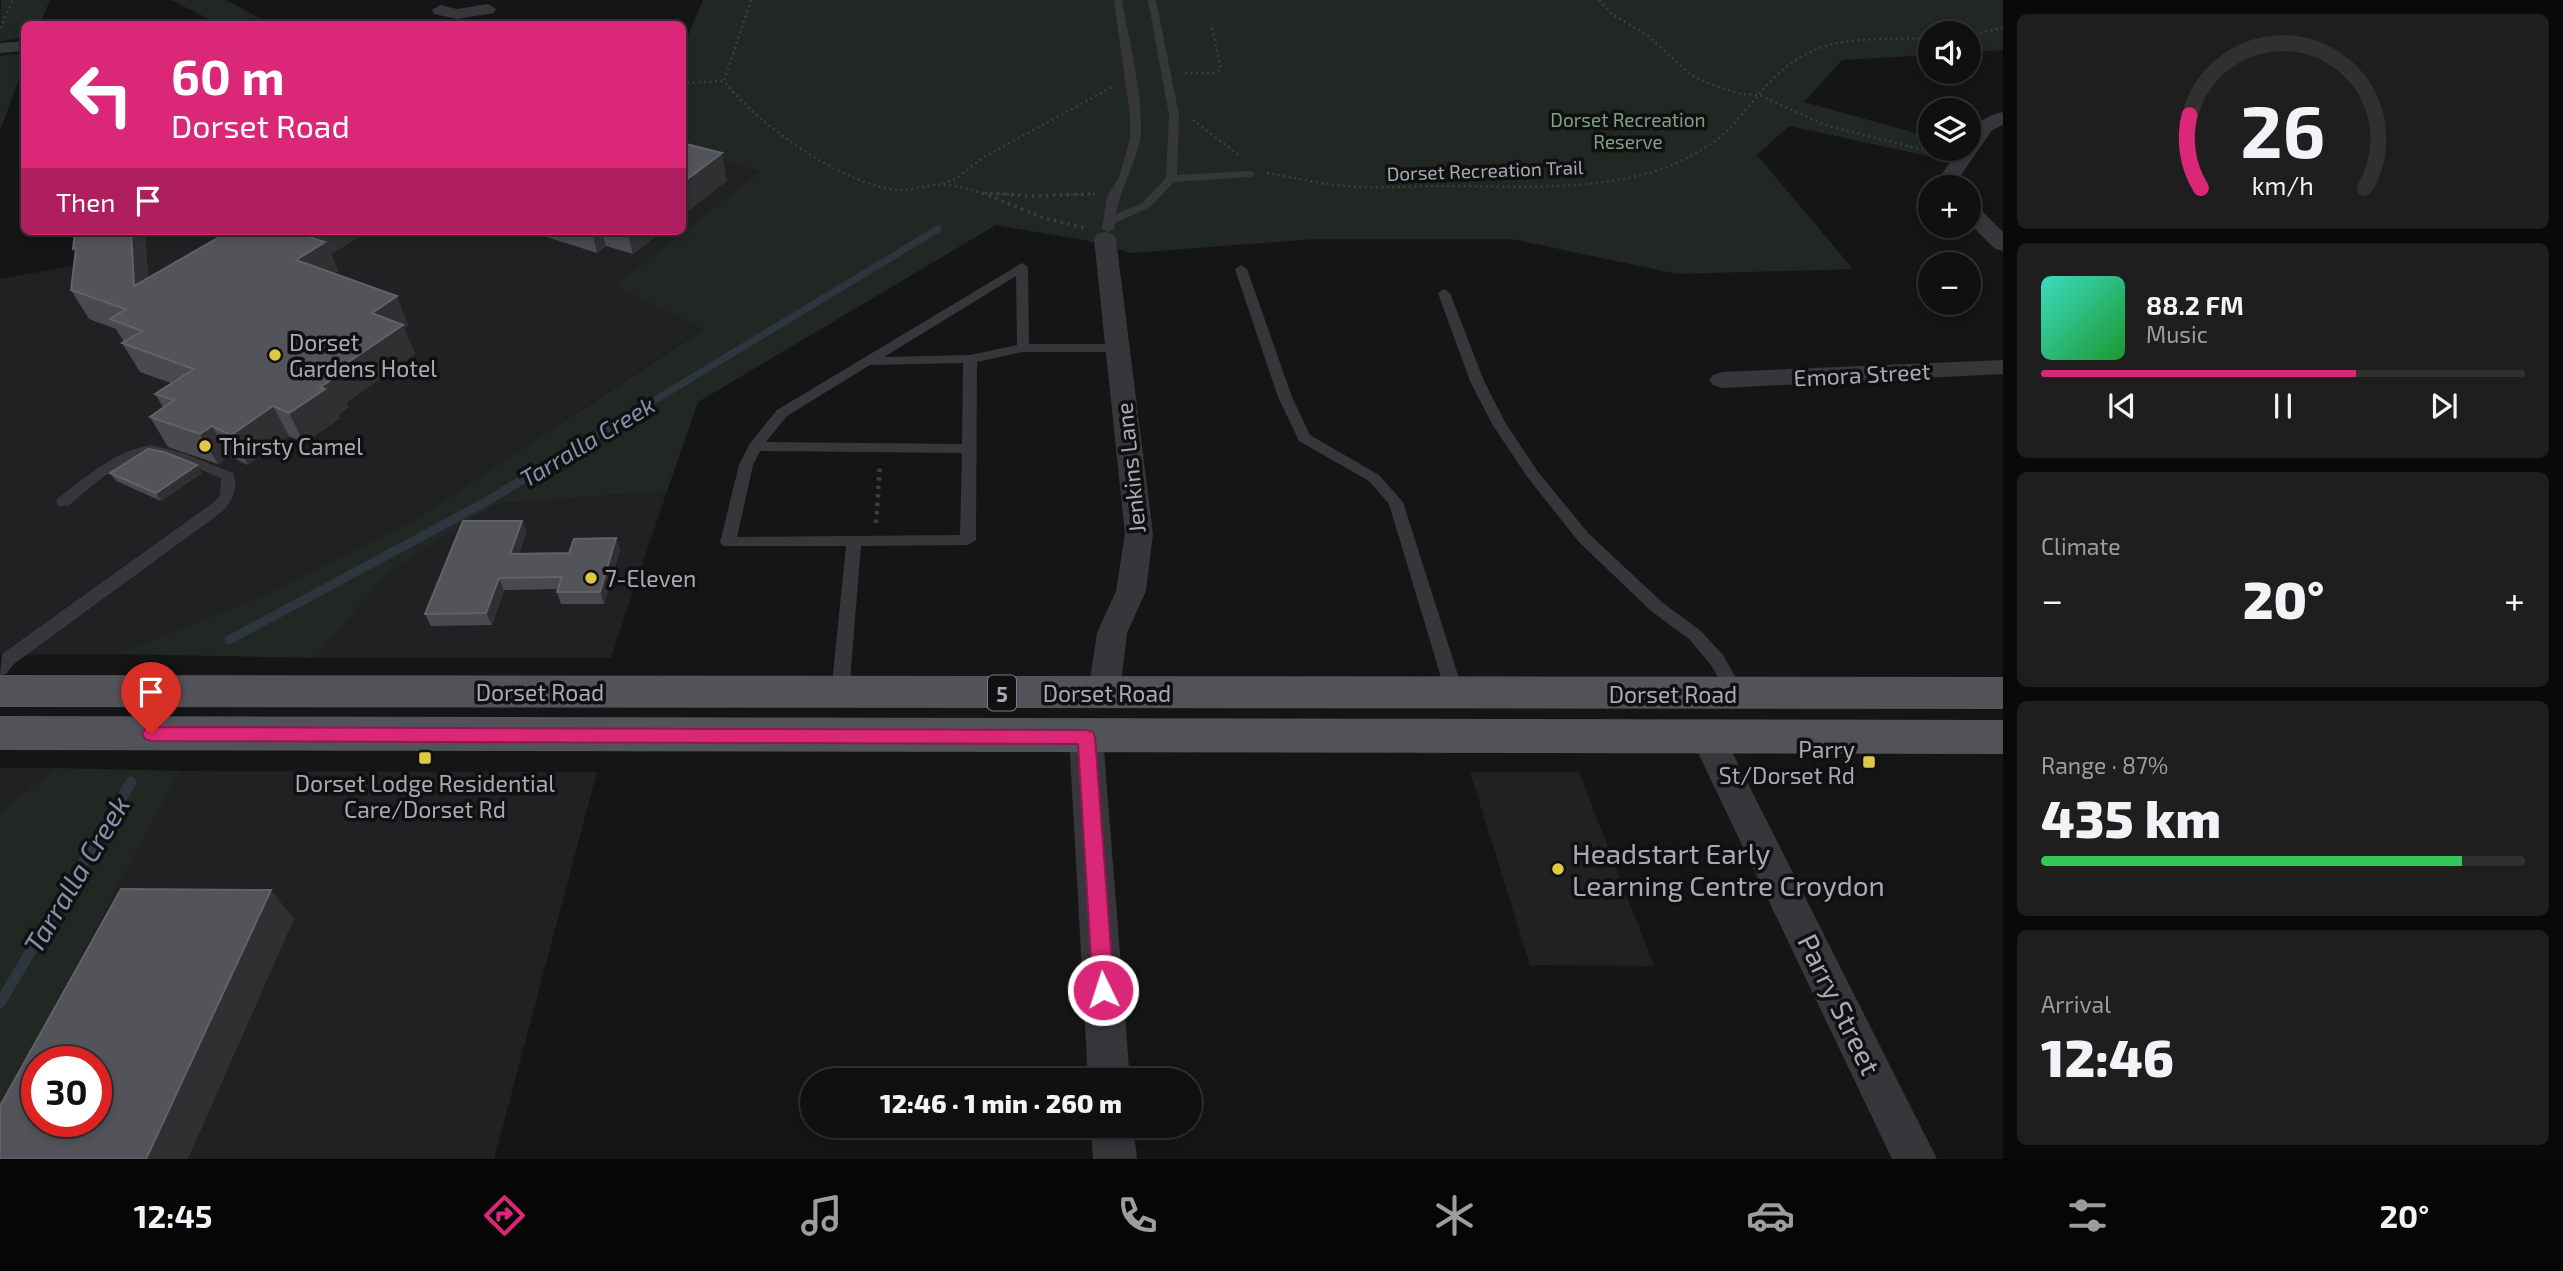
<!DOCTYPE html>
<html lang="en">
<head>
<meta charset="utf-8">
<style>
	body { margin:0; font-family:"Exo 2",sans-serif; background:#1e1e1e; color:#f1f3f6; height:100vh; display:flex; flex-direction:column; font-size:26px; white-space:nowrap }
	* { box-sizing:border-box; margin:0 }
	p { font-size:23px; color:#9c9d9f }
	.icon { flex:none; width:38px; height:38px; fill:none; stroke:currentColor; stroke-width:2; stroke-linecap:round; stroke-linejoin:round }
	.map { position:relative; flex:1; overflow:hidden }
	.panel { display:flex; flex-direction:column; gap:14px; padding:14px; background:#090909; width:560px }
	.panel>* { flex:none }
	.hud { position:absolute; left:21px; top:21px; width:665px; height:214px; border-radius:10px; box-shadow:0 4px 10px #0003,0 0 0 2px #303030; background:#db2777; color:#fff; overflow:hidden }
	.buttons { position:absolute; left:1918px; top:21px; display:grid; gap:14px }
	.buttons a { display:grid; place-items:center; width:63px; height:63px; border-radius:50%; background:#101010; box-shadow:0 4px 10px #0003,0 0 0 2px #303030; font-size:35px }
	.speed { position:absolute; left:21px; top:1046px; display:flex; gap:14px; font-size:35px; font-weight:700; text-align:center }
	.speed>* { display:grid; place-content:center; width:91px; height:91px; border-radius:50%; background:#101010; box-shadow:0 4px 10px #0003,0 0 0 2px #303030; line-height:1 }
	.speed .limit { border:10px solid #d22; background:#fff; color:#111 }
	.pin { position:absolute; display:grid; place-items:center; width:60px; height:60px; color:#fff; margin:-72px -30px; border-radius:50% 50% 50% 0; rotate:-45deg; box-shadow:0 0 7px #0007 }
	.pin .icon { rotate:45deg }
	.me { position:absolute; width:77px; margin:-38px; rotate:356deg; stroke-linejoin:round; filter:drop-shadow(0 0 5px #0008) }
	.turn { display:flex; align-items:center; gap:24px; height:147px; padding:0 35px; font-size:32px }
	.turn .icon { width:91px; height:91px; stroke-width:2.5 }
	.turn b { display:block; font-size:49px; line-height:60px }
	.then { display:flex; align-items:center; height:66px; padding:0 35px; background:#0003; gap:14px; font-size:26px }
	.big { font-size:52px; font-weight:800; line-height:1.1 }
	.panel .tile { flex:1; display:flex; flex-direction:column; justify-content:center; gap:10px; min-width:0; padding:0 24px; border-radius:10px; background:#1e1e1e }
	.panel .dial { align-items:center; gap:0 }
	.dial svg { height:182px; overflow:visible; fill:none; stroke:#303030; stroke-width:7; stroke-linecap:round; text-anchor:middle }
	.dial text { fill:#f1f3f6; stroke:none }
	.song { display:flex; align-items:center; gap:21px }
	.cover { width:84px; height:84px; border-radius:10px; background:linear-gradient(135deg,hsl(170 70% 55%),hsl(130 70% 35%)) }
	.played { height:7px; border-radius:4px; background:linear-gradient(90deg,#db2777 65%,#303030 65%) }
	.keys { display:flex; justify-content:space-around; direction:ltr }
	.heat { display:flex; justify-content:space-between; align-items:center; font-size:38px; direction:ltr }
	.charge { height:10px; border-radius:5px; background:linear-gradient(90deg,#34c759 87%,#303030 0) }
	.trip { position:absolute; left:800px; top:1068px; width:402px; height:70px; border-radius:35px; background:#101010; box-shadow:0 4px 10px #0003,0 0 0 2px #303030; font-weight:800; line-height:70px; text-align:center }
	.menu { display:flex; height:112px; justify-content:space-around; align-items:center; background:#060606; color:#9c9d9f }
	.menu .icon { width:49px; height:49px }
	.menu .on { color:#db2777 }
	.menu b { font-size:32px; color:#f1f3f6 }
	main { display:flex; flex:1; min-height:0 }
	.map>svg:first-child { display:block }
</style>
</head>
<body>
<main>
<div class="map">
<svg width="2003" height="1159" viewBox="0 0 2003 1159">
	<rect width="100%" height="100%" fill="#151516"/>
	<g fill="#212123" fill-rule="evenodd">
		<polygon points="683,150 761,170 616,286 705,328 412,521 264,595 117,654 0,655 0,279 77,265 83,231 682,231"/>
		<polygon points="667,491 611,658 315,658 388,573 497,504"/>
		<polygon points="0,768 57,768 14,800 0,814"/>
		<path d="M 180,771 L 597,772 L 494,1159 L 0,1159 L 0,1108 ZM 37,1062 L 96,1062 L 96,1122 L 37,1122 Z"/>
		<polygon points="1470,772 1579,772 1654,966 1530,965"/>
	</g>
	<g fill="#212823">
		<polygon points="1,0 50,0 40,24 24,24 24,38 0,41"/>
		<polygon points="171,0 226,0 259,18 213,21"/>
		<polygon points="703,0 2003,0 2003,50 1969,52 1969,33 1930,33 1930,55 1842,60 1804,102 1930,137 1930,149 1941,149 1932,157 1789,126 1757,155 1853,269 1677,274 1512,239 1316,239 1131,253 1084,240 996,225 698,402 667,491 497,504 388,573 315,658 117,654 264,595 412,521 704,329 615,286 760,171 683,150 683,47"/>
		<polygon points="24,53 24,65 0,131 0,56"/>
		<polygon points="57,768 180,771 0,1108 0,814 14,800"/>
	</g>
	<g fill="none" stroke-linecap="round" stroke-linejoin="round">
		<polyline stroke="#2f353e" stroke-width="7" points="584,443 938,229"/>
		<polyline stroke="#2f353e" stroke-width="9" points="229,640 482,504 587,441"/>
		<polyline stroke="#2f353e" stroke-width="11" points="0,1003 131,782"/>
		<g stroke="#3c3d42" stroke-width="2.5" stroke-dasharray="2 3.5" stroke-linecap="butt">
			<path d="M 751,0 L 724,81 C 757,124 842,185 898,190 C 910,191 922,186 935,185 C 952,184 970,189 987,195"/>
			<polyline points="1599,0 1612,14 1647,35 1691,75 1715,86 1741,94 1759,95 1825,125 1939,154"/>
			<polyline points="0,28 13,0"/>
			<polyline points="1969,35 2003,28"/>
			<polyline points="1185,73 1214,73 1221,69 1211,24"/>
			<polyline points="682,83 724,81"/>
			<polyline points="1193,120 1241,157"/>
			<path d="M 1267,173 C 1293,177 1319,184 1345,186 C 1377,189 1409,186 1441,186 C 1515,186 1608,193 1677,163 C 1695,154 1711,145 1726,132 C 1753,105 1774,68 1810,52 C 1846,35 1891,40 1930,38"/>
			<polyline points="943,184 955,179 984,157 1114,86"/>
			<polyline points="985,193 1017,195"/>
			<polyline points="1060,195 1095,194"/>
		</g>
		<g stroke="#3c3d42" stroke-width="3.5" stroke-dasharray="2.5 4.5" stroke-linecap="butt">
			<polyline points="982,193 1044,218 1085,228"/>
			<polyline points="990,193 1031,196 1095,194"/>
		</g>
		<polyline stroke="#3c3d42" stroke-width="4.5" stroke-dasharray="3.5 5" stroke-linecap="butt" points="876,523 880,465"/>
		<g fill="#36363b" fill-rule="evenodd">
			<path d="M 1114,0 L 1122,0 C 1128,35 1146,110 1140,141 C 1134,167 1120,189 1116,214 L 1142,203 L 1166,178 L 1169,115 L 1148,0 L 1156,0 L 1179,115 L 1177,175 L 1250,171 L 1255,174 L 1250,177 L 1174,182 L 1150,207 L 1115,223 L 1114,229 L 1108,232 L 1102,229 L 1107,197 L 1119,177 L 1130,139 L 1130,115 Z"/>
			<path d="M 1022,263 L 1028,267 L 1029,344 L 1117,344 L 1123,348 L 1117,352 L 1023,352 L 977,362 L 976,540 L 968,545 L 861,546 L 849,693 L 846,698 L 834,698 L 831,693 L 846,546 L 723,546 L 720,542 L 739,465 L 750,443 L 777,410 ZM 1016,276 L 1017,345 L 970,355 L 884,357 ZM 963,363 L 962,444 L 766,442 L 787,416 L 870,365 ZM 760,451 L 962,453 L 960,535 L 737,537 L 753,465 Z"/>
			<polygon points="1241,265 1247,269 1292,397 1310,435 1379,475 1403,502 1464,694 1461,699 1449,699 1446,694 1389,504 1369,481 1299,441 1278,397 1235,269"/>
			<polygon points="1444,289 1450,293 1484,381 1506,424 1538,472 1589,534 1663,603 1701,631 1723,655 1745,694 1742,699 1730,699 1711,665 1689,639 1651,611 1579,542 1528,478 1492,424 1470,381 1438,293"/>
			<path d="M 151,445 L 183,453 L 233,473 C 239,488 233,499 223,511 L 14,664 L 6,674 L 0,675 L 2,654 L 213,503 L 220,495 L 221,478 C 200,470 175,455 153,455 C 125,454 89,489 68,506 L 58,506 L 56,502 L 58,498 C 87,477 114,451 151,445 Z"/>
		</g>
		<g fill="#36363b" fill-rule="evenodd">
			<polygon points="488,4 496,9 494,13 457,19 434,14 432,10 440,5 457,9"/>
			<polygon points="24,41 24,51 0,53 0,43"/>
			<path d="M 2003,112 L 2003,125 L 1992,130 L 1959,178 L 1958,187 L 1938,187 L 1939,178 L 1959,149 L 1969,149 C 1969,126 1982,117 2003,112 Z"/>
			<polygon points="1969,205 1977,206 2003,232 2003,251 1995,249 1969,223"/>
			<polygon points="55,231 77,231 74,237 58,237"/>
			<polygon points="1105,232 1113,234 1116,239 1153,534 1146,591 1127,633 1120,692 1115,701 1104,705 1093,701 1088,692 1097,633 1116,591 1125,534 1094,239 1097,234"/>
			<polygon points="2003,360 2003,374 1722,388 1713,385 1709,380 1713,375 1722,372"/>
			<polygon points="1707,723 1719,726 1937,1159 1892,1159 1690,736 1695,726"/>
			<polygon points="1086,724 1098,727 1103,737 1130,1080 1088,1080 1069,737 1074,727"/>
			<polygon points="1091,1125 1133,1125 1137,1159 1093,1159"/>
		</g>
		<g fill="#525259" fill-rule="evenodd">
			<polygon points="0,675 2003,677 2003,709 0,707"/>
			<polygon points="0,716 2003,720 2003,754 0,750"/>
		</g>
	</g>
	<g fill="#49494e">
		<polygon points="145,231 148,278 362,235 331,254 338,271 334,273 408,325 404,328 415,354 346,403 348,407 338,415 340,418 304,443 289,436 248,465 229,456 218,464 168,447 150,417 163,407 155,394 171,383 140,372 122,343 124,342 116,329 89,319 71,290 76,253"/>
		<polygon points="528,231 663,231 633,254 606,246 597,253"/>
		<polygon points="110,473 202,473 161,501 116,481"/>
		<polygon points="522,521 526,533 519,554 569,553 616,538 620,550 604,604 561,604 557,592 558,589 504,590 492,625 431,626 425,614"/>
	</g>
	<g fill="#303033">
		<polygon points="722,153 727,181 682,216 682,183"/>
		<polygon points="131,231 145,231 151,315 134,286"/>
		<polygon points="309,231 361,231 362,235 331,254 338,271 310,288 296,260 303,235"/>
		<polygon points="592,231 602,231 606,246 597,253"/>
		<polygon points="627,231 663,231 633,254"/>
		<polygon points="397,296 408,325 404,328 415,354 346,403 348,407 338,415 340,418 304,443 289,413 320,387 372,313"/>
		<polygon points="273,406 289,436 248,465 231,435"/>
		<polygon points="212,426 229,456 218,464 200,434"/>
		<polygon points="197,465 202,473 161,501 156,493"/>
		<polygon points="522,521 526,533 515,566 510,554"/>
		<polygon points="616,538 620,550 604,604 600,592"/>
		<polygon points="499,578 504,590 492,625 486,613"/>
		<polygon points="271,890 294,919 188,1159 146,1159"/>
	</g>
	<g fill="#535459" stroke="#616167" stroke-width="2" fill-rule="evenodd">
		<polygon points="682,143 722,153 682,183"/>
		<polygon points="75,231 131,231 134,286 230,231 309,231 303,235 325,242 296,260 397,296 372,313 403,325 329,375 334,378 320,387 325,389 289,413 273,406 231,435 212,426 200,434 150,417 174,400 155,394 194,369 122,343 142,331 110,319 126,309 71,290 76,248 73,249"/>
		<polygon points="148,449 164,452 197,465 156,493 110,473"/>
		<polygon points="463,521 522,521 510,554 569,553 574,539 616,538 600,592 557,592 562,577 499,578 486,613 425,614"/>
		<path d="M 121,889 L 271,890 L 146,1159 L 0,1159 L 0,1106 ZM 37,1062 L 96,1062 L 96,1122 L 37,1122 Z"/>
	</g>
	<polygon fill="#db2777" stroke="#8e194d" stroke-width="2" points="151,727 1086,730 1093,732 1095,737 1114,990 1111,997 1103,1000 1096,997 1093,990 1078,744 151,741 145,739 142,734 145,729"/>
	<g fill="#e0c843" stroke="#101011" stroke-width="2.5">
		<circle cx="275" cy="355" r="7"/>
		<circle cx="205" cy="446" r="7"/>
		<circle cx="591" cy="578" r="7"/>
		<rect x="418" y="751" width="14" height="14" rx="3.5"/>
		<rect x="1862" y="755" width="14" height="14" rx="3.5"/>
		<circle cx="1558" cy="869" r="7"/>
	</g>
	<g text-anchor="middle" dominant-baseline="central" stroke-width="7" stroke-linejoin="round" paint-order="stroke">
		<g font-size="19" fill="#809e88" stroke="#101011">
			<text x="1628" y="119">Dorset Recreation<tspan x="1628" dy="22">Reserve</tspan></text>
		</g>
		<g font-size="19" fill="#a8a9b5" stroke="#101011">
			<text transform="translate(1485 170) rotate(-2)">Dorset Recreation Trail</text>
		</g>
		<rect fill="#101011" stroke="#7a7b84" stroke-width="2" x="988" y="675.5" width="28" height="35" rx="5"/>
		<g font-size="21" font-weight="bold" fill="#a8a9b5">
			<text x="1002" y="693">5</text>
		</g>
		<g font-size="23" fill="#a8a9b5" stroke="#101011" text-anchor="start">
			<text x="289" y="342">Dorset<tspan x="289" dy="26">Gardens Hotel</tspan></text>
			<text x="219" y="446">Thirsty Camel</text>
			<text x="605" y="578">7-Eleven</text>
			<text x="1855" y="749" text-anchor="end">Parry<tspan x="1855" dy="26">St/Dorset Rd</tspan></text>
			<text x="425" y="783" text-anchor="middle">Dorset Lodge Residential<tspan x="425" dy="26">Care/Dorset Rd</tspan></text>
		</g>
		<g font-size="23" fill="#a8a9b5" stroke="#101011">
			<text transform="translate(1862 374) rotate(-3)">Emora Street</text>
			<text transform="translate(1130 468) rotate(-96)">Jenkins Lane</text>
			<text x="540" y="692">Dorset Road</text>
			<text x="1107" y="693">Dorset Road</text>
			<text x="1673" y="694">Dorset Road</text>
		</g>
		<g font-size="24" font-style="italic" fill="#8291ad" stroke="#101011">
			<text transform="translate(587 441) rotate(-31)">Tarralla Creek</text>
		</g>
		<g font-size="28" fill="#a8a9b5" stroke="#101011" text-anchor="start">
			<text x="1572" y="853">Headstart Early<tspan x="1572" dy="32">Learning Centre Croydon</tspan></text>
		</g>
		<g font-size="28" font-style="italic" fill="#8291ad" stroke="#101011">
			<text transform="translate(76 874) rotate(-59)">Tarralla Creek</text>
		</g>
		<g font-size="28" fill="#a8a9b5" stroke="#101011">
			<text transform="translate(1840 1004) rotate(64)">Parry Street</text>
		</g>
	</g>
</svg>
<div class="buttons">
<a><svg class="icon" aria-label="sound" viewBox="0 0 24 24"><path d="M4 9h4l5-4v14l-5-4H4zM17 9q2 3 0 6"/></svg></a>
<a><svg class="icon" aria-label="layers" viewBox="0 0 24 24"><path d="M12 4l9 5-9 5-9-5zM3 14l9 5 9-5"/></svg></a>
<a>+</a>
<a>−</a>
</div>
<div class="speed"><div class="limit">30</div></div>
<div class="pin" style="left:151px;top:734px;background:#d93025"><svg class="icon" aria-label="arrive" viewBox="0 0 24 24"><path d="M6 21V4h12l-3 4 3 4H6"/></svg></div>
<svg class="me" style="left:1103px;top:990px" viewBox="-20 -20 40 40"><circle r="17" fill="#db2777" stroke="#fff" stroke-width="3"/><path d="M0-11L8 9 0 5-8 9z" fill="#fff"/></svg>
<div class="trip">12:46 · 1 min · 260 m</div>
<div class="hud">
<div class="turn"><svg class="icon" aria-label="left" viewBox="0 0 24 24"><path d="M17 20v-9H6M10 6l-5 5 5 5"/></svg><div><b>60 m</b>Dorset Road</div></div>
<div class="then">Then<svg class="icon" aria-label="arrive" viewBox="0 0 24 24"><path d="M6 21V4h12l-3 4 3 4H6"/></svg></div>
</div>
</div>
<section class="panel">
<div class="tile dial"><svg viewBox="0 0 100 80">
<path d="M14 69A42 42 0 1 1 86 69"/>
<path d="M14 69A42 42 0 0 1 9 37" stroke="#db2777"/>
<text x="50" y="56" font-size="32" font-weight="700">26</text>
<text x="50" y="72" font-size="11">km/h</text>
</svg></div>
<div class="tile">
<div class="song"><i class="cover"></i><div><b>88.2 FM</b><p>Music</p></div></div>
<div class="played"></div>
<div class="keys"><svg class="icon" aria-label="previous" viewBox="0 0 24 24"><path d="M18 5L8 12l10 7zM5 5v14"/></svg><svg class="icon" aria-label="pause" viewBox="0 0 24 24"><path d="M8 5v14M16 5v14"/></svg><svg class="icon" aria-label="next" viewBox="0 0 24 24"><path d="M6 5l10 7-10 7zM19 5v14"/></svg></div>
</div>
<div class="tile"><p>Climate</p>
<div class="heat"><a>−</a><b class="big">20°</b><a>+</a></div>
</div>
<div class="tile"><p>Range · 87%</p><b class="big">435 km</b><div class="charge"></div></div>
<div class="tile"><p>Arrival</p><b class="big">12:46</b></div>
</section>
</main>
<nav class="menu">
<b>12:45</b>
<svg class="icon on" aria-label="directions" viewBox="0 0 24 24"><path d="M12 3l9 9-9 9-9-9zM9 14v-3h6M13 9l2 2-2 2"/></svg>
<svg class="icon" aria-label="music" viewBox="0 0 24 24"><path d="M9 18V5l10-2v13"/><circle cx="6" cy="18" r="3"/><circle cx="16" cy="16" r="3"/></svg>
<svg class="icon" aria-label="phone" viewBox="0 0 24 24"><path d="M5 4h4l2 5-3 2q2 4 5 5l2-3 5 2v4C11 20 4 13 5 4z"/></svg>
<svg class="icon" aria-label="climate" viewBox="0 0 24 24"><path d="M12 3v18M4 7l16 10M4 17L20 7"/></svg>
<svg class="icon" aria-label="car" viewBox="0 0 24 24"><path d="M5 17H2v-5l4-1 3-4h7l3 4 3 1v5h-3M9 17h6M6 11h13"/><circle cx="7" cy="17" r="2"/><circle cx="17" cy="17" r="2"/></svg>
<svg class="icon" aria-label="filters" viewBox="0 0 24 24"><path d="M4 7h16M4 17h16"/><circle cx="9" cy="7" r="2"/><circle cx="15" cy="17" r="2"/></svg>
<b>20°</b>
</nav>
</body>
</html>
